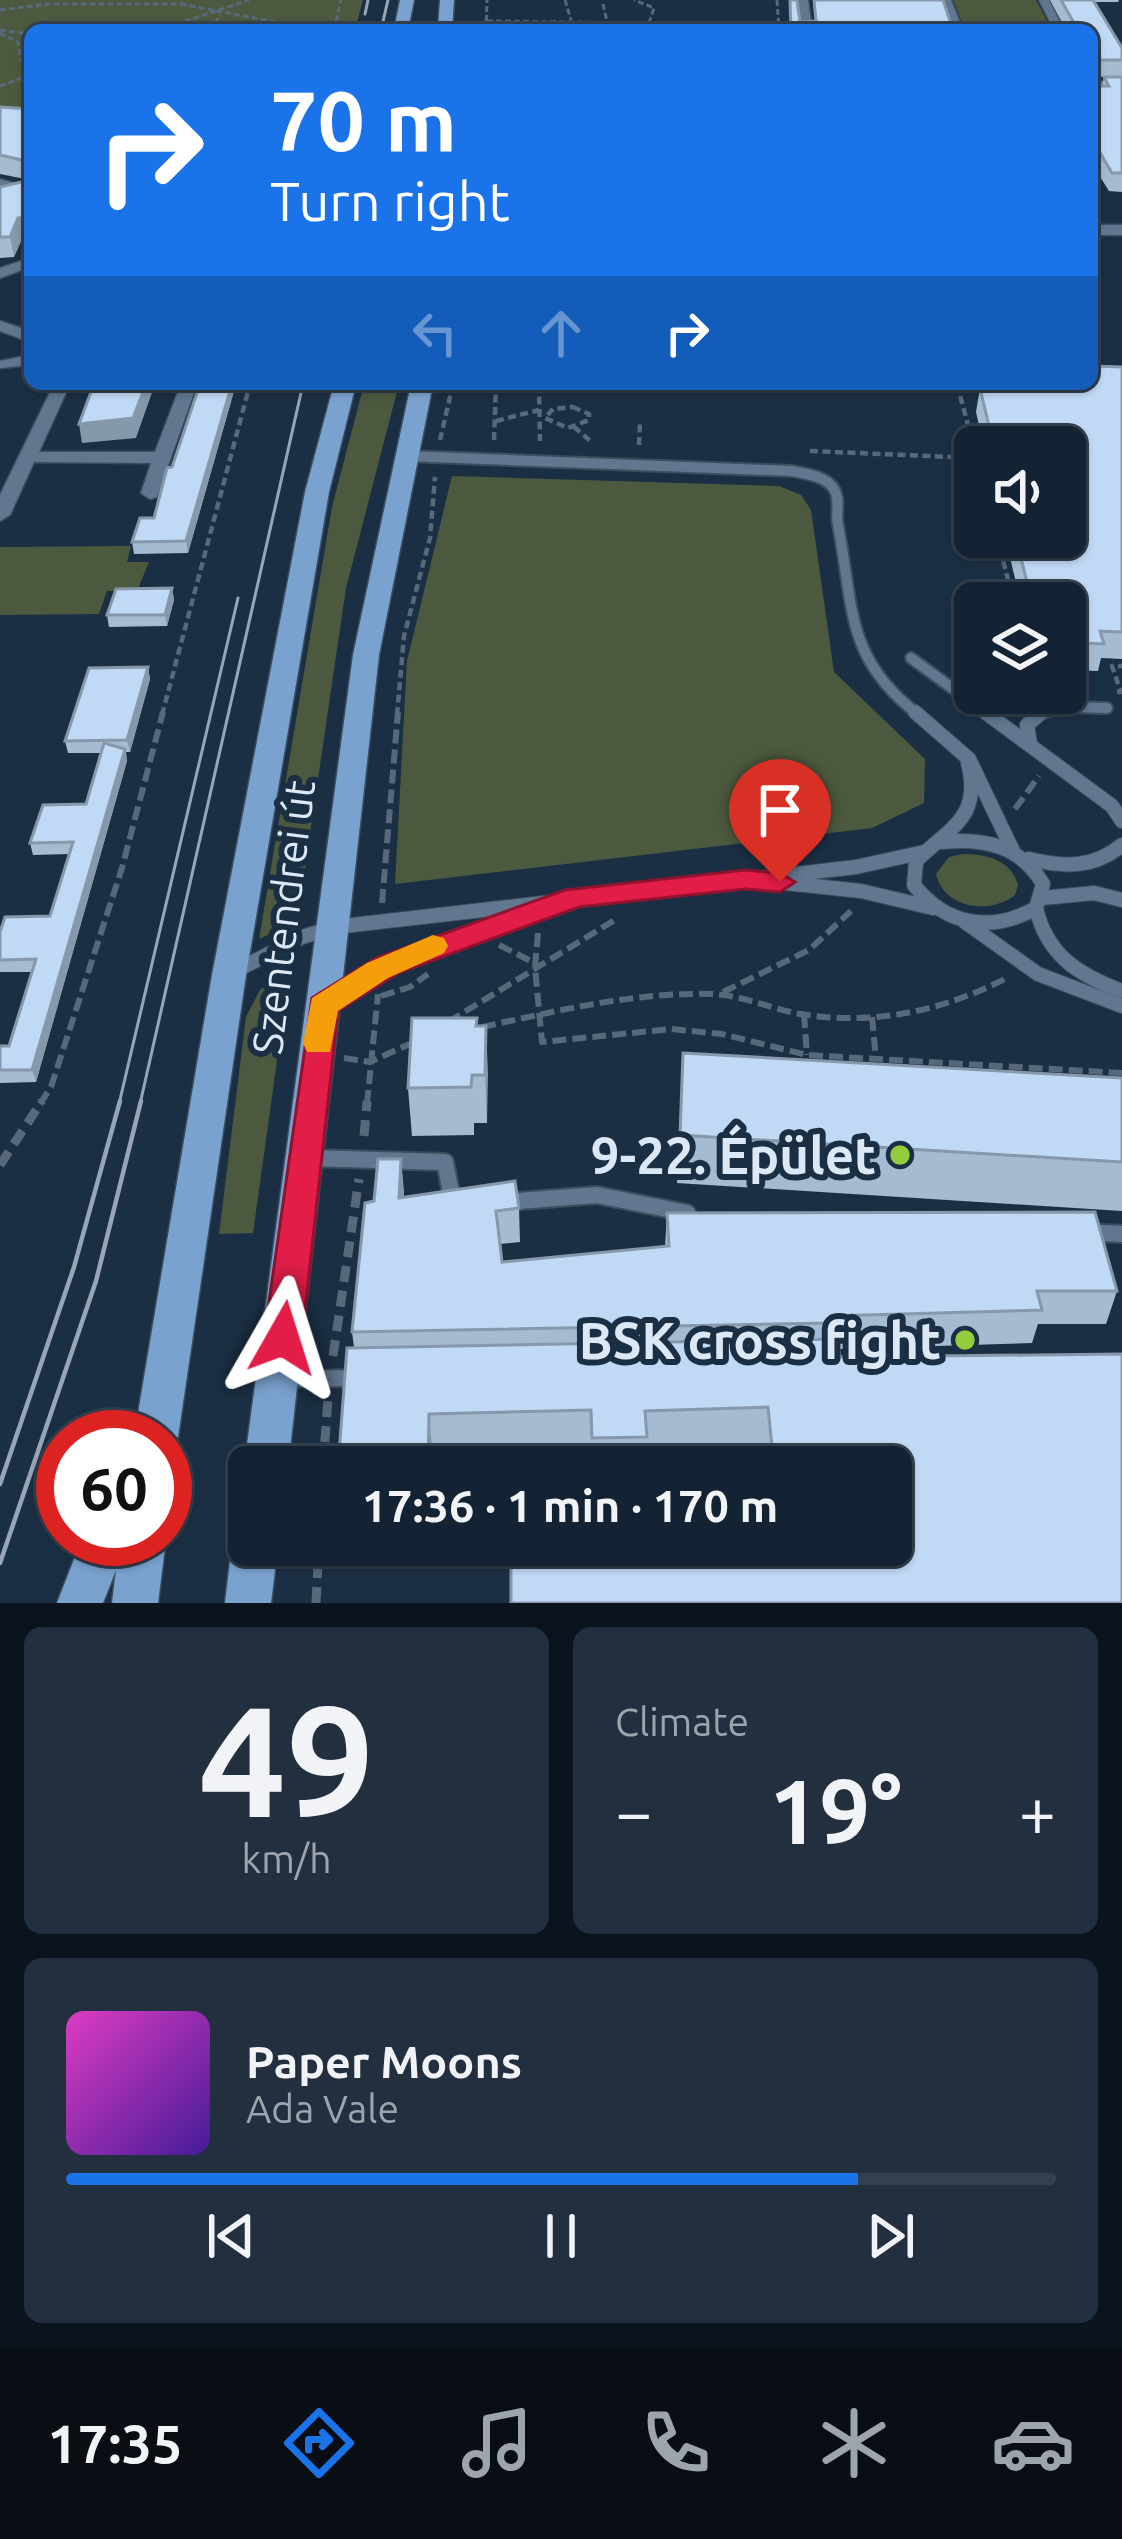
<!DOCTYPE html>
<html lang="en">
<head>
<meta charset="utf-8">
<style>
	body { margin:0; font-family:Ubuntu,sans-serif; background:#212f3f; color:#f1f3f6; height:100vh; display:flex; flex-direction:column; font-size:45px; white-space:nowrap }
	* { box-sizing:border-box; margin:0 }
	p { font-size:39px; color:#9da4ac }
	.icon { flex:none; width:66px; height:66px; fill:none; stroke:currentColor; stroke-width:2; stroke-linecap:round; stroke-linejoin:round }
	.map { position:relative; height:1603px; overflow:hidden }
	.sheet { display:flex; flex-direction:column; gap:24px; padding:24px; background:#0b131c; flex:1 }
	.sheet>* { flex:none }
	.hud { position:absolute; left:24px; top:24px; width:1074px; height:366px; border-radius:18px; box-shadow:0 3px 9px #0004,0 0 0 3px #33404e; background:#1a73e8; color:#fff; overflow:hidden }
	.buttons { position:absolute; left:954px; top:426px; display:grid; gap:24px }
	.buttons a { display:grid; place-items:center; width:132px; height:132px; border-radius:18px; background:#142333; box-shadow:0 3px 9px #0004,0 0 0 3px #33404e; font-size:60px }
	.speed { position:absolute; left:36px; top:1410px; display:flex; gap:24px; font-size:60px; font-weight:700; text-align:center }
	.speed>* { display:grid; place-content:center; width:156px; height:156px; border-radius:50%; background:#142333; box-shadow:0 3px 9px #0004,0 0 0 3px #33404e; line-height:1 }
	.speed .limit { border:18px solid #d22; background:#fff; color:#111 }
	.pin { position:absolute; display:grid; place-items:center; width:102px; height:102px; color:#fff; margin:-123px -51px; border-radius:50% 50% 50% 0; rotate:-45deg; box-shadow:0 0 12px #0007 }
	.pin .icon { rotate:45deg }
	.me { position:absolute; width:132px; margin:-66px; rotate:6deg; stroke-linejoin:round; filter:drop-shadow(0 0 9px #0008) }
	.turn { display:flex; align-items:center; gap:42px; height:252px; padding:0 48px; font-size:54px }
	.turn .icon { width:156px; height:156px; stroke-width:2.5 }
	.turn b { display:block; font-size:84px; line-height:102px }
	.lanes { display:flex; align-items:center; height:114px; padding:0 48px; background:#0003; justify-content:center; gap:60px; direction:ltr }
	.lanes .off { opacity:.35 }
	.big { font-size:90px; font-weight:700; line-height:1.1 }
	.sheet .card { flex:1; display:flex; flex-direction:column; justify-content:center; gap:18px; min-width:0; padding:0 42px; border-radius:18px; background:#212f3f }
	.sheet .dial { align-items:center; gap:0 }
	.dial b { font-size:156px; line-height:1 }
	.song { display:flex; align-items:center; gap:36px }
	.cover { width:144px; height:144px; border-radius:18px; background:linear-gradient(135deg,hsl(310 70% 55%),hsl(260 70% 35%)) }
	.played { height:12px; border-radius:6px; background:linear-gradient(90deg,#1a73e8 80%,#33404e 80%) }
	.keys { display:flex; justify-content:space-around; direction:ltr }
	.heat { display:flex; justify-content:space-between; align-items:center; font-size:66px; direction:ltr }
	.sheet .tiles { flex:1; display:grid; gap:24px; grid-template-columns:1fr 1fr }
	.card:last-child { grid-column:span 2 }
	.trip { position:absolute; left:228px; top:1446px; width:684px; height:120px; border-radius:18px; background:#142333; box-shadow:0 3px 9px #0004,0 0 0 3px #33404e; font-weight:700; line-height:120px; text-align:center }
	.tabs { display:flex; height:192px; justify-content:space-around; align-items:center; background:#080e14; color:#9da4ac }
	.tabs .icon { width:84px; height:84px }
	.tabs .current { color:#1a73e8 }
	.tabs b { font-size:54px; color:#f1f3f6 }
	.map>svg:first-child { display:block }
</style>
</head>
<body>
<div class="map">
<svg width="1122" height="1603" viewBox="0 0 1122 1603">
	<rect width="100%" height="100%" fill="#1b2f44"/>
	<g fill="#4c593e">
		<polygon points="0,0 363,0 355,30 30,30 30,115 0,114"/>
		<polygon points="953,0 1036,0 1052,30 965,30"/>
		<polygon points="364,384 399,384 346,588 297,922 259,939 332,507"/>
		<polygon points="452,476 779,486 801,495 811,510 834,672 925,759 924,803 872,828 395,884 407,661"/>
		<polygon points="131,546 127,562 149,562 137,591 107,591 99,614 0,615 0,547"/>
		<path d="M 963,854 C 987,854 1011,860 1018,885 L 1015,895 C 990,915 944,909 936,874 L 949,857 Z"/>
		<polygon points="291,960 253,1233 219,1234 246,1017 260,990"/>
	</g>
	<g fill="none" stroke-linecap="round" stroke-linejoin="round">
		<defs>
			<polyline id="service-far3" points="956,25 1058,27"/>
			<g id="service-far2">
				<path d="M 406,456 L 792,471 C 806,474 826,476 834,489 C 841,500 835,513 838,525 C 854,608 845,659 919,715"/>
				<polyline points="911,658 989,715"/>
				<polyline points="960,692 1047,706"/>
				<polyline points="1037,715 1064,707 1107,708"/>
			</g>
			<g id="service-far1">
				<polyline points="915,712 969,759 1013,851"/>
				<polyline points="985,712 1112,806 1122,821"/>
				<polyline points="1030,744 1027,725 1042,712"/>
				<path d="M 943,842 C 985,838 1021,846 1043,884 L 1036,908 C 992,933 946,926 914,885 L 916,861 C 950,827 982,818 968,763"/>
				<path d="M 1029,859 C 1064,867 1093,869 1122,845"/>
				<polyline points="776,882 861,891 933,908"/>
				<polyline points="1042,898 1094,893 1122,900"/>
				<path d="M 1036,908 C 1047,955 1078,975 1122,991"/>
				<polyline points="965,922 1038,974 1122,1006"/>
				<polyline points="235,971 302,937 335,927 856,867 924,852"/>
				<polyline points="329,1002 387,966 551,905"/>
			</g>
			<g id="service">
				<polyline points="309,1158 445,1162 453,1203"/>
				<polyline points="506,1202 597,1195 687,1213"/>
				<polyline points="1085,1232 1122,1234"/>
				<polyline points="283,1379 359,1378"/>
			</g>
			<g id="minor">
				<polygon points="798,0 808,0 812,30 802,30"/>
				<polygon points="941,0 951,0 963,30 953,30"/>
				<polygon points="1039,0 1049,0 1064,30 1054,30"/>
				<rect x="1092" y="81" width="30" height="8"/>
				<polygon points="0,179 30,188 30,197 0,187"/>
				<polygon points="30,258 30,267 0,278 0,268"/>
				<polygon points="0,321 30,331 30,342 0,331"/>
				<polygon points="30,355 30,365 0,368 0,361"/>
				<polygon points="54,384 70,384 39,452 155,452 181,384 197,384 157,497 150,499 141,493 151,463 34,462 10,515 0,521 0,495"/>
			</g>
			<rect id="secondary" x="1092" y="225" width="30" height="10"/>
			<g id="primary">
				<polygon points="400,0 414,0 408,30 394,30"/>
				<polygon points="440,0 454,0 452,30 438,30"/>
				<polygon points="334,384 356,384 329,492 246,975 178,1437 165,1453 165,1437 134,1437 212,975 305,492"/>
				<polygon points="411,384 433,384 379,655 288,1467 249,1467 249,1478 244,1467 353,655"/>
				<polygon points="249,1525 249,1545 278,1545 271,1603 225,1603 232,1545 239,1530"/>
				<polygon points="165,1537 166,1539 158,1603 112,1603 116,1570 103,1603 57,1603 82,1539"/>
			</g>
		</defs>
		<use href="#service-far3" stroke="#3c4d5f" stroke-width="8"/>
		<use href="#service-far2" stroke="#3c4d5f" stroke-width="14"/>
		<use href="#service-far1" stroke="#3c4d5f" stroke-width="16"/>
		<use href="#service" stroke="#3c4d5f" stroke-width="20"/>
		<use href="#minor" stroke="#3c4d5f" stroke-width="3"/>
		<use href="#secondary" stroke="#3c4d5f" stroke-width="3"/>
		<use href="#primary" stroke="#3c4d5f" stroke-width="3"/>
		<g stroke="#57687b" stroke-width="3" stroke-dasharray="6 3" stroke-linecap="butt">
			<polyline points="565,0 571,20"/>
			<polyline points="777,0 779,30"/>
			<polyline points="181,4 317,30"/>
			<polyline points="603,4 607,21"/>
			<polyline points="0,10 48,4 184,4"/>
			<polyline points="487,21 649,23 654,8 634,0"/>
			<polyline points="0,30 30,34"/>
			<polyline points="159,30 249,0"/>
			<polyline points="209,30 221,15"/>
			<polyline points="334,30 341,0"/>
			<polyline points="486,30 487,0"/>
			<polyline points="0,33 18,42 21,61 30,72"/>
			<polyline points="0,86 30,75"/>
		</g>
		<g stroke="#57687b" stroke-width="4.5" stroke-dasharray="8 4.5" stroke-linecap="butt">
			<polyline points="539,384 540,441"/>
			<polyline points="957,384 975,451"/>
			<polygon points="573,407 589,414 589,420 568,428 545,418 553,409"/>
			<polyline points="496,421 539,410"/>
			<polyline points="574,427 593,443"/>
			<polyline points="440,440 453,384"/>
			<polyline points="494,440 496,384"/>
			<polyline points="639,445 640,422"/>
			<polyline points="810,451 975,458"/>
			<polyline points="997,537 1014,603"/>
			<polyline points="1072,670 1078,690"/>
			<polyline points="1117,692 1121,692 1112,666 1122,666"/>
			<polyline points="162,715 250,384"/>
			<polyline points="397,715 404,636 430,538 435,477"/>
		</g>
		<g stroke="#57687b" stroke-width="6" stroke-dasharray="14 6" stroke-linecap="butt">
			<polyline points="1015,809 1039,776"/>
			<polyline points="382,903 398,712"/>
			<polyline points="538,933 535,967 542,1042 671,1029 722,1034 807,1055 1122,1073"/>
			<polyline points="499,945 535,963"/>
			<polyline points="723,992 809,950 851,911"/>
			<polyline points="381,996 410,987 428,974"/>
			<polyline points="804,1014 807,1055"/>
			<polyline points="872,1017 876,1059"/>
			<polyline points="448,1022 618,918"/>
			<path d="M 482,1027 C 557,1011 633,992 711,994 C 742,995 771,1009 801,1014 C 874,1026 942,1011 1007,978"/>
			<polyline points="344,1058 370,1062 416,1041"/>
			<polyline points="40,1104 51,1087 122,868 163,712"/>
			<polyline points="367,1104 378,994"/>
		</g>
		<g stroke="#57687b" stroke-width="9" stroke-dasharray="16 9" stroke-linecap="butt">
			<polyline points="364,1136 367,1101"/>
			<polyline points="0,1165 42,1101"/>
			<polyline points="333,1356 359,1179"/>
			<polyline points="323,1467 328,1399"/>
			<polyline points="316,1603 319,1545"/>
		</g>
		<use href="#service-far3" stroke="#61778f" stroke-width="6"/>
		<use href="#service-far2" stroke="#61778f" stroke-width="10"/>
		<use href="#service-far1" stroke="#61778f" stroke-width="14"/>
		<use href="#service" stroke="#61778f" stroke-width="16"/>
		<use href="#minor" fill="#61778f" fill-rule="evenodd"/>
		<use href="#secondary" fill="#61778f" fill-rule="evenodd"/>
		<use href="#primary" fill="#7aa2cf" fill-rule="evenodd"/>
		<g stroke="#97a5b6" stroke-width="3">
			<polyline points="365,14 368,0"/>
			<polyline points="381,30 388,0"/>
			<polyline points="119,1104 238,598"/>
			<polyline points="140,1104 303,384"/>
		</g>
		<g stroke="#97a5b6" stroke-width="4.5">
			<polyline points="0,1484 74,1267 120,1101"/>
			<polyline points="0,1563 96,1281 141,1101"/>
		</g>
	</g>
	<g fill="#a5bbd2">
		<polygon points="1050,0 1119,0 1118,2 1094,2 1122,48 1122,76 1092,77 1092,30 1066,30"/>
		<polygon points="1104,77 1122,77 1122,192 1109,191 1092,164 1092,86 1102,86"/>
		<polygon points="0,107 30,109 30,180 0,174"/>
		<polygon points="30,180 30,238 22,239 14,257 0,258 0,187"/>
		<polygon points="1122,367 1122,659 1101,658 1098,671 1065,670 1065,603 1021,603 1005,537 1065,537 1065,447 984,447 976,412 980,388 989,388 990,384 1092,384"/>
		<polygon points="200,384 236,384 188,553 134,554 132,542 154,518"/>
		<polygon points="172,588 174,600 167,626 109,627 107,615"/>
		<polygon points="148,667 150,679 130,752 126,752 127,761 36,1082 0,1083 0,1046 9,1046 32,972 0,972 0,932 50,916 69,854 33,855 30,843 86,804 101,753 68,753 65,741"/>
		<polygon points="477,1026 486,1026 487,1123 474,1123 474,1135 412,1136 408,1088"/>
		<polygon points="683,1053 1122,1078 1122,1211 677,1183"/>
		<polygon points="378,1159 401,1159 404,1197 515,1181 519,1208 520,1242 500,1244 502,1262 665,1247 667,1213 1095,1212 1117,1291 1106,1324 1038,1324 1032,1343 839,1349 840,1357 1122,1354 1122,1603 511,1603 511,1545 891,1545 891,1467 764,1467 763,1450 646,1453 645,1467 590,1467 590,1453 433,1457 433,1467 338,1467 347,1348 354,1347 352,1332 365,1203 374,1201"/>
	</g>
	<g fill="#8698ab">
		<polygon points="30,217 30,238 22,239 14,257 10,237 18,218"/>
		<polygon points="146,384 155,384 136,438 82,443 79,424"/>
		<polygon points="232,384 236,384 188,553 186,541"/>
		<polygon points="172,588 174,600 167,626 165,615"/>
		<polygon points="148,667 150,679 130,752 127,740"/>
		<polygon points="125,749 127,761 36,1082 32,1070"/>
		<polygon points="486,1026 488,1074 487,1123 485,1075"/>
		<polygon points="401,1159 404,1192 402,1231 399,1198"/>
		<polygon points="429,1414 433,1457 433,1467 428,1467"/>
	</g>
	<g fill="#c0d9f4" stroke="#8698ab" stroke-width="3">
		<polygon points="790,0 797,0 800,22 816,21 814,0 943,0 953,30 791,30"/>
		<polygon points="1061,0 1093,0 1122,48 1122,60 1095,60 1092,56 1092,30 1078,30"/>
		<polygon points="1104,77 1122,77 1122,173 1112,173 1092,139 1092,86 1109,86"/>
		<polygon points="0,107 30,109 30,162 0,155"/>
		<polygon points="30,180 30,217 18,218 10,237 0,237 0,187"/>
		<polygon points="1092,366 1122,367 1122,632 1100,631 1104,644 1065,642 1065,603 1032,603 1016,537 1065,537 1065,447 994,447 980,388 994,388 993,384 1092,384"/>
		<polygon points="94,384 146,384 133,418 79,424"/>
		<polygon points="200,384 232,384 186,541 132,542 140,518 154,518 167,468 172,467"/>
		<polygon points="172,588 165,615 107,615 116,589"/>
		<polygon points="148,667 127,740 65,741 89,668"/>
		<polygon points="104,743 125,749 32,1070 0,1070 0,1046 9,1046 36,959 0,960 0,932 5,917 50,916 73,842 30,843 43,805 86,804"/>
		<polygon points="412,1018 477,1018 476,1026 486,1026 485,1075 472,1075 471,1087 408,1088"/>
		<polygon points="683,1053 1122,1078 1122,1162 680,1135"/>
		<polygon points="378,1159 401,1159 399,1198 515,1181 519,1208 496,1211 502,1262 669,1246 667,1213 1095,1212 1117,1291 1037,1291 1042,1310 831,1316 832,1323 352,1332 365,1203 374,1201"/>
		<polygon points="837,1339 840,1357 1122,1354 1122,1603 511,1603 511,1545 891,1545 891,1467 774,1467 768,1407 645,1411 647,1437 592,1438 591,1410 429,1414 428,1467 338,1467 347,1348"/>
	</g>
	<polygon fill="#e11d48" stroke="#92132f" stroke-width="3" points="745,870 780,873 795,882 780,892 745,889 579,907 398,973 338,1011 302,1338 296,1350 283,1355 270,1350 264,1338 312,998 376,958 565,890"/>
	<polygon fill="#f59e0b" points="433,935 444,938 448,946 444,953 388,978 338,1011 330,1052 307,1052 303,1043 312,998 367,963"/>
	<g fill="#93cc3d" stroke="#1b2f44" stroke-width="4.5">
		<circle cx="900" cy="1155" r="12"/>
		<circle cx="965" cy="1340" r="12"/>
	</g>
	<g text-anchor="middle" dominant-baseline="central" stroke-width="12" stroke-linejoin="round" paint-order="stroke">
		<g font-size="42" fill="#dce8f6" stroke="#1b2f44">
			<text transform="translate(283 917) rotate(-83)">Szentendrei út</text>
		</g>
		<g font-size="51" font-weight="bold" fill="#dce8f6" stroke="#1b2f44" text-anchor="end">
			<text x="876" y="1155">9-22. Épület</text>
			<text x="941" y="1340">BSK cross fight</text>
		</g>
	</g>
</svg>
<div class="buttons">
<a><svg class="icon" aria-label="sound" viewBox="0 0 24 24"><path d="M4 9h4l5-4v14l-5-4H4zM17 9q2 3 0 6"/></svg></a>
<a><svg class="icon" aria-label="layers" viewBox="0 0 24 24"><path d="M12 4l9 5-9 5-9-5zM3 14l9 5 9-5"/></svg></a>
</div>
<div class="speed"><div class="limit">60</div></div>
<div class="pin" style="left:780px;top:882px;background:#d93025"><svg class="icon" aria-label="arrive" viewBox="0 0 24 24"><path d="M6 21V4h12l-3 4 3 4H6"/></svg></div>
<svg class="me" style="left:283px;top:1338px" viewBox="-20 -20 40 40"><path d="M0-17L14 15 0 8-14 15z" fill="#e11d48" stroke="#fff" stroke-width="4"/></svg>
<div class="trip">17:36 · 1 min · 170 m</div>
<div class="hud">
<div class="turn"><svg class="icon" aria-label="right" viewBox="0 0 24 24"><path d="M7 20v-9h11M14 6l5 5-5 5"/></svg><div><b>70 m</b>Turn right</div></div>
<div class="lanes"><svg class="icon off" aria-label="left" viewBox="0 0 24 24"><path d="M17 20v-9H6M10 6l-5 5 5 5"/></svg><svg class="icon off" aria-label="ahead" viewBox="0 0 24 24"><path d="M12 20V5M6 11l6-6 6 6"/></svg><svg class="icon" aria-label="right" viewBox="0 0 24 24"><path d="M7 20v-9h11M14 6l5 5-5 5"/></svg></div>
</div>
</div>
<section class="sheet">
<div class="tiles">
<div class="card dial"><b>49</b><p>km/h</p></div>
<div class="card"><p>Climate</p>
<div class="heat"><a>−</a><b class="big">19°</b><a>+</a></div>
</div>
<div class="card">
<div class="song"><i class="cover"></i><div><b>Paper Moons</b><p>Ada Vale</p></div></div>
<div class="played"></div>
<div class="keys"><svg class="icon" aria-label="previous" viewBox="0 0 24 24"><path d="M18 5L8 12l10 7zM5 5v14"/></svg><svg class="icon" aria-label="pause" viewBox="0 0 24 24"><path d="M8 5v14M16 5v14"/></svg><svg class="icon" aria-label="next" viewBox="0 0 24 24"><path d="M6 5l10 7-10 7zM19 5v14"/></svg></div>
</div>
</div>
</section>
<nav class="tabs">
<b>17:35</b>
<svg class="icon current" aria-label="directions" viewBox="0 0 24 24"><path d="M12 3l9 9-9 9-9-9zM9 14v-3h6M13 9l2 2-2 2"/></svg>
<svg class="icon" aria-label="music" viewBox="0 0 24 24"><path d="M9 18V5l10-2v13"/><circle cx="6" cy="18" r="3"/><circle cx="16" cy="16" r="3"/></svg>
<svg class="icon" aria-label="phone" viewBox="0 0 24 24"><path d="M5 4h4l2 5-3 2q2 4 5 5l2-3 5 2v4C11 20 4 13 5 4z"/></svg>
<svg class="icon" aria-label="climate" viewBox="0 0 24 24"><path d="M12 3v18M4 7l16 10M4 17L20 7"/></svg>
<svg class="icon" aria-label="car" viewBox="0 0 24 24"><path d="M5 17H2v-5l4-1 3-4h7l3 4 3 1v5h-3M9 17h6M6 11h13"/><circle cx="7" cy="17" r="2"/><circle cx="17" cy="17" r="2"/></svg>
</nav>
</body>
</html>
